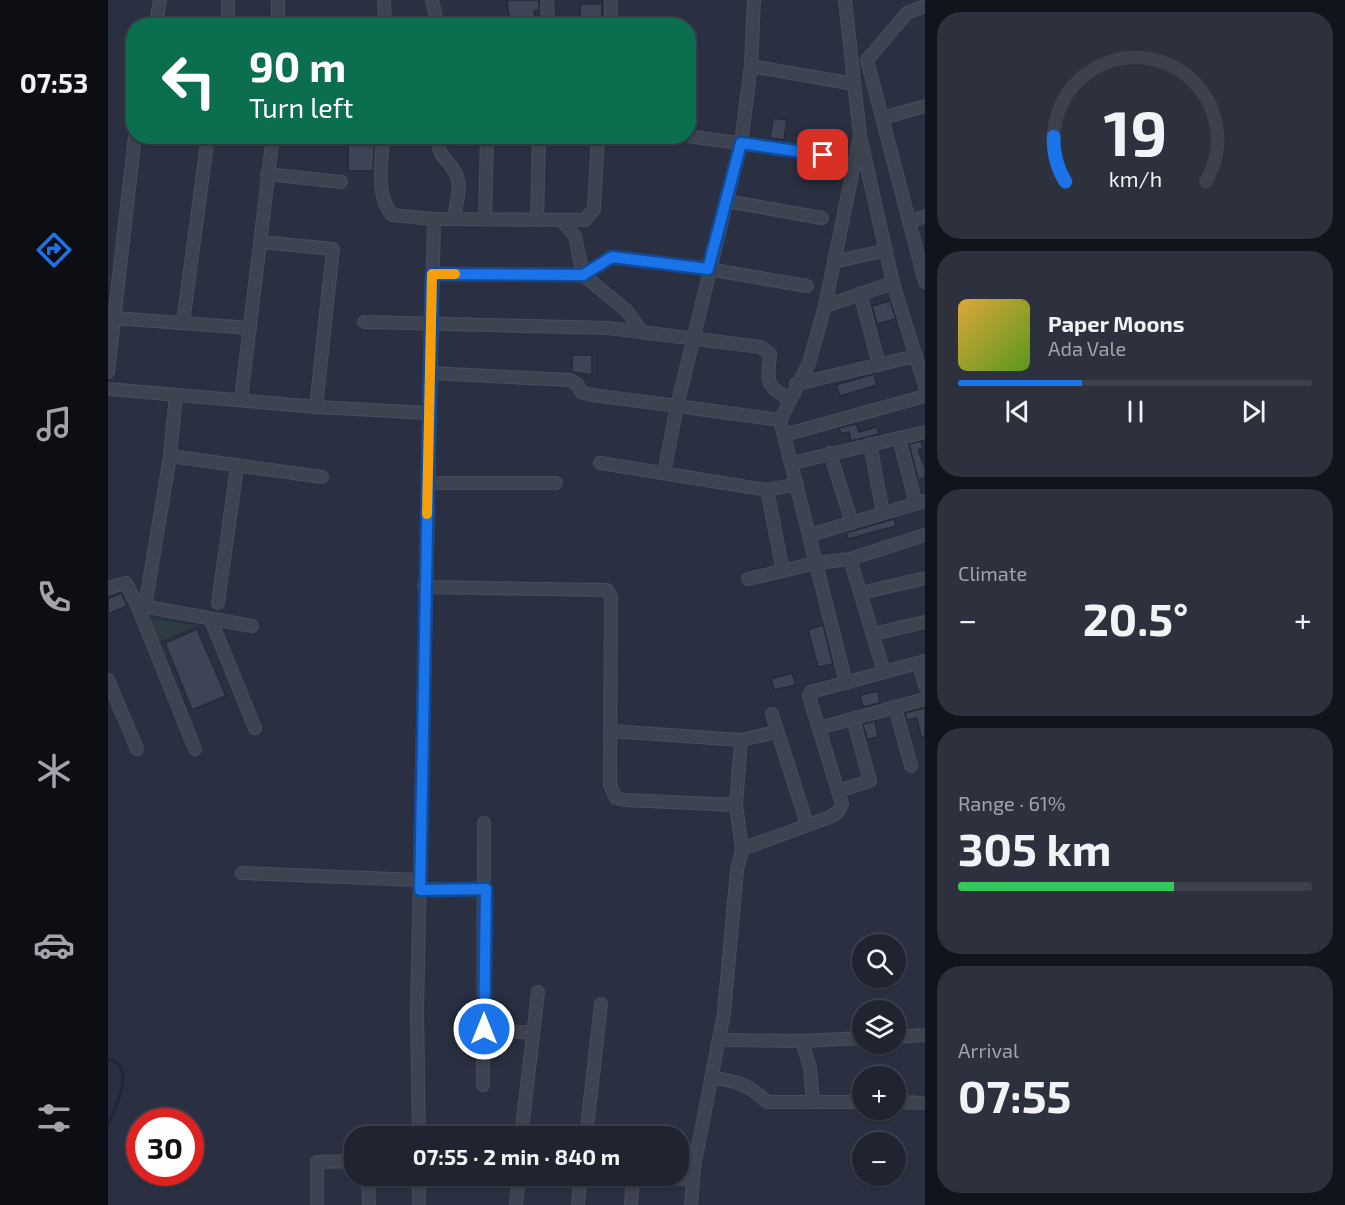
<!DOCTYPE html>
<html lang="en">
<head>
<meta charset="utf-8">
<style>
	body { margin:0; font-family:"Exo 2",sans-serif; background:#2d303d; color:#f1f3f6; height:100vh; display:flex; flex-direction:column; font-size:22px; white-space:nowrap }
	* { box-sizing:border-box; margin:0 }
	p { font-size:20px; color:#a2a4ab }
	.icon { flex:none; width:33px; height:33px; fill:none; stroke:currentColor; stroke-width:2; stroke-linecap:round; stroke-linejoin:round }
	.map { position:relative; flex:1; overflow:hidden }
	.drawer { display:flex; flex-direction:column; gap:12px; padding:12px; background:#12141b; width:420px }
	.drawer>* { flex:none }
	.top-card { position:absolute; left:18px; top:18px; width:570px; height:126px; border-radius:24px; box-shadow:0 2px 4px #0004,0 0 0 2px #3d414d; background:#0b6e4f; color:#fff; overflow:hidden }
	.fabs { position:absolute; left:744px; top:934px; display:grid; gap:12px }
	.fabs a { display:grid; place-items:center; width:54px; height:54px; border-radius:50%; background:#202431; box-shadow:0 2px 4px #0004,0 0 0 2px #3d414d; font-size:30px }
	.speed { position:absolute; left:18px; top:1108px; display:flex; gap:12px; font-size:30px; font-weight:700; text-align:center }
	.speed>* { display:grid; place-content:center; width:78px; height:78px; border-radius:50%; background:#202431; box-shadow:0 2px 4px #0004,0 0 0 2px #3d414d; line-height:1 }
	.speed .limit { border:9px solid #d22; background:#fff; color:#111 }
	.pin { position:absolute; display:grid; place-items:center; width:51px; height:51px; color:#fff; margin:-26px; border-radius:12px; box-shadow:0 3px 9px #0006 }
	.me { position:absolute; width:66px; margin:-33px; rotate:0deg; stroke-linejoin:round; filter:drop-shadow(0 0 4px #0008) }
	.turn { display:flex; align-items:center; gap:21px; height:126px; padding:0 24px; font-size:27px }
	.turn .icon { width:78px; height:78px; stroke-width:2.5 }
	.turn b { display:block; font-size:42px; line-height:51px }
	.big { font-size:45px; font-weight:700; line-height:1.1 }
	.drawer .tile { flex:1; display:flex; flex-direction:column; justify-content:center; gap:9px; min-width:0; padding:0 21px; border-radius:24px; background:#2d303d }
	.drawer .dial { align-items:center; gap:0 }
	.dial svg { height:156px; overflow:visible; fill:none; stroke:#3d414d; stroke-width:7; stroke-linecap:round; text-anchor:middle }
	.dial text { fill:#f1f3f6; stroke:none }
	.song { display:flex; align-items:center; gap:18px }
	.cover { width:72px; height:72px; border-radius:9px; background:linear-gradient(135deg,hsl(40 70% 55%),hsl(90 70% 35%)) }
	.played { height:6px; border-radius:3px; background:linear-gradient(90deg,#1a73e8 35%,#3d414d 35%) }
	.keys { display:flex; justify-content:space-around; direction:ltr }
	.heat { display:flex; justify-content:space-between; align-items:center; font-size:33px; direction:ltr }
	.charge { height:9px; border-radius:4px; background:linear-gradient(90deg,#34c759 61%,#3d414d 0) }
	.trip { position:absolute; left:236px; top:1126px; width:345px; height:60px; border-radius:24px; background:#202431; box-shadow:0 2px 4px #0004,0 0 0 2px #3d414d; font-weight:700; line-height:60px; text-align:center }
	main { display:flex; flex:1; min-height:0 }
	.dock { display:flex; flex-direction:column; width:108px; justify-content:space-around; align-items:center; background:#0d0e14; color:#a2a4ab }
	.dock .icon { width:42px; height:42px }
	.dock .active { color:#1a73e8 }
	.dock b { font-size:27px; color:#f1f3f6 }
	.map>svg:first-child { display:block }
</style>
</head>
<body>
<main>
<nav class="dock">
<b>07:53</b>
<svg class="icon active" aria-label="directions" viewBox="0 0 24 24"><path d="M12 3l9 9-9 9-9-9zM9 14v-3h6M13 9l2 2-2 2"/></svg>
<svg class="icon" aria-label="music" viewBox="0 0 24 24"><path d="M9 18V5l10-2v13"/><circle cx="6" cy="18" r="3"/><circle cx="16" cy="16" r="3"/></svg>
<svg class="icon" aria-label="phone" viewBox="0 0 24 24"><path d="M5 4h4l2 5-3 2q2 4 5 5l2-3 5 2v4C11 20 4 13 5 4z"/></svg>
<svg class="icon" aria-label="climate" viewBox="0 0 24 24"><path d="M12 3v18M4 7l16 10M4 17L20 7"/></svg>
<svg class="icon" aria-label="car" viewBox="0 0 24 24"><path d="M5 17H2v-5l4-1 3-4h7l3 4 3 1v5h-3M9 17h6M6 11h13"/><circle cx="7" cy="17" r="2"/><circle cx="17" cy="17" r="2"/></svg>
<svg class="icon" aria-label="filters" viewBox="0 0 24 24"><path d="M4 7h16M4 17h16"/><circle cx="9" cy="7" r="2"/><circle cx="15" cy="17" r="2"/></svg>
</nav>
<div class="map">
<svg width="817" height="1205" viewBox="0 0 817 1205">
	<rect width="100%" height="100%" fill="#2a3041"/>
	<polygon fill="#2c3c42" points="37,617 89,626 49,642"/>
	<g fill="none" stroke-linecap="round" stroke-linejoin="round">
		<path stroke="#1e263e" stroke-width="3" d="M 0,1059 C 30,1066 7,1107 0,1125"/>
	</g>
	<g fill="#3d4456" stroke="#252a38" stroke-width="1.5">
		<polygon points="399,0 431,0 431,10 426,11 427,26 402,26"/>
		<rect x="472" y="4" width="22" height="22"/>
		<polygon points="665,118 679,120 676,140 662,138"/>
		<polygon points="240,136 267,136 265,171 240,171"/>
		<polygon points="782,301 788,319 769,324 764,306"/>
		<polygon points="464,355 484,355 484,375 464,372"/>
		<polygon points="766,374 769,385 732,396 728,385"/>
		<polygon points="748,424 751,432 769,427 771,434 743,441 741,432 733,434 731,428"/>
		<polygon points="813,441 815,448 810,450 817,468 817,478 810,480 801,444"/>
		<polygon points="786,519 788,526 740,539 738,533"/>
		<polygon points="13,593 19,606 0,614 0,599"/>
		<polygon points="715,625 725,664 710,667 700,630"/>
		<polygon points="89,629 118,696 84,710 57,643"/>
		<polygon points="684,673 688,685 666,690 663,679"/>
		<polygon points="770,691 772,703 755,707 752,695"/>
		<polygon points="817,708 817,737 813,737 809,718 799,720 797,713"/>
		<polygon points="767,721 770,737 759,739 755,724"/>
	</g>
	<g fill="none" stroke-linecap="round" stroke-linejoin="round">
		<defs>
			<g id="minor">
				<polyline points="120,0 120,26"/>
				<polyline points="170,0 170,26"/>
				<polyline points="276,0 277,26"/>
				<polyline points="324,0 330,26"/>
				<polyline points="439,0 440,26"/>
				<polyline points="503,0 503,26"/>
				<polyline points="646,0 643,66 633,143 569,406 672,420"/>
				<polyline points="737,0 752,136 785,283 817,386"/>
				<polyline points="817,6 799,13 759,60 817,282"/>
				<polyline points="49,18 52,0"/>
				<polyline points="643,66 746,84"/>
				<polyline points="774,118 817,106"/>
				<path d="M 275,136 C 274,161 267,195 284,215 L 326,219 L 309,1012 L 311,1137"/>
				<path d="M 330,136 C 329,161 346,161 350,180 C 353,191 347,207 346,219"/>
				<polyline points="580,136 715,155"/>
				<polyline points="159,174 233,182"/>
				<polyline points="618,201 714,218"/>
				<polyline points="326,219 477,220 486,209 490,136"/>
				<polyline points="377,219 379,136"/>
				<polyline points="429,220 431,136"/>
				<polyline points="455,222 467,236 475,275 518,310 534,332"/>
				<polyline points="801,222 817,216"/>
				<polyline points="153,242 225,249 208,407"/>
				<polyline points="726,262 778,250"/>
				<polyline points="324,274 475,275 504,257 600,269 699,286"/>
				<polyline points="752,293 771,365"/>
				<polyline points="717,306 785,283"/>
				<polyline points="6,318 142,328"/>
				<path d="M 256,322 L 501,328 L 653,347 L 662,354 C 660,381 656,385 681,399"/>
				<polyline points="75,323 100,136"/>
				<polyline points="0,372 27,136"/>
				<polyline points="322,373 462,380 470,385 473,392 484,395 569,406 556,473"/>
				<polyline points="688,384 808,356"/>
				<polyline points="0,389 208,407 321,413"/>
				<polyline points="133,399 165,136"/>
				<polyline points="676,435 817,396"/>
				<polyline points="791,438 808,504"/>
				<polyline points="762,444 775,513"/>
				<polyline points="722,453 744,523"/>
				<polyline points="62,456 214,477"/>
				<polyline points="492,463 659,490 689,484"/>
				<polyline points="684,463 817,432"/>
				<polyline points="321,483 448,483"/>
				<polyline points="659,490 675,571"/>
				<polyline points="702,535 817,501"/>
				<polyline points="742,559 776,672"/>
				<polyline points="640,579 708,563 742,559 817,535"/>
				<polyline points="316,587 499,590 503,597 502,785 508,798 517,800 628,805 634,849 629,870 616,1013 586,1167 583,1205"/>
				<polyline points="0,588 18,583 29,605 144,626"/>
				<polyline points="753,593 817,578"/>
				<polyline points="110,603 129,467"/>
				<polyline points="29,605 87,749"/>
				<polyline points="37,607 62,456 68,395"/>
				<polyline points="103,620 147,728"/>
				<polyline points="765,634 817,622"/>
				<polyline points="811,663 817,686"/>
				<polyline points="0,680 29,749"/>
				<polyline points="738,683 672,420 701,363 717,306 752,136"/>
				<polyline points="787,707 803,766"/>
				<polyline points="664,714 699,824"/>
				<polyline points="711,728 817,699"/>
				<polyline points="503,731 633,740 668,732"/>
				<polyline points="730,791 762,781 745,719"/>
				<polyline points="628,805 633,740"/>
				<polyline points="634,849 722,817 730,812 734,804 701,696 703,692 817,661"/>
				<polyline points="134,873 312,880"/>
				<polyline points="312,889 378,889"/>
				<polyline points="376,1029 425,1033"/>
				<polyline points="788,1037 817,1035"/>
				<polyline points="611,1040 694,1041"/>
				<path d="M 603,1077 C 631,1083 638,1082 659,1102 L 754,1102"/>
				<polyline points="375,1085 376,823"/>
				<polyline points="705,1101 702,1068 694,1041 754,1038"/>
				<polyline points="788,1102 817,1103"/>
				<polyline points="413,1137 430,992"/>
				<polyline points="478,1137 493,1004"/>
				<polyline points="260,1176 261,1205"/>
				<polyline points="311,1176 311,1205"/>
				<polyline points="545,1176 585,1180"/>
				<polyline points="209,1205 209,1162 246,1161"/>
				<polyline points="408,1205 411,1176"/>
				<polyline points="470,1205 473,1176"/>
				<polyline points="523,1205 525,1176"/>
			</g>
		</defs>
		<use href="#minor" stroke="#484c5a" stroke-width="14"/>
		<use href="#minor" stroke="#3e4351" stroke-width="12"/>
	</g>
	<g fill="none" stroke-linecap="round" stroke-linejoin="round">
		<defs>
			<polyline id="route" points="376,1029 378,889 312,890 324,274 475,275 504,257 600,269 633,143 715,155"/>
		</defs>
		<use href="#route" stroke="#114b97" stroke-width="15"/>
		<use href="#route" stroke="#1a73e8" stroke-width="10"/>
		<polyline stroke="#f59e0b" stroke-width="10" points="319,514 324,274 347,274"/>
	</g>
</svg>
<div class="fabs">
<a><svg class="icon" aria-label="search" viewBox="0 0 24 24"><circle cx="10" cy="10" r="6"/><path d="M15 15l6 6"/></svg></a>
<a><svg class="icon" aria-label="layers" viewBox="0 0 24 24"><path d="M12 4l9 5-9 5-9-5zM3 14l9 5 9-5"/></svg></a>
<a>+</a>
<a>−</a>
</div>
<div class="speed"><div class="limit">30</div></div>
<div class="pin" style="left:715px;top:155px;background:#d93025"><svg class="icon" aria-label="arrive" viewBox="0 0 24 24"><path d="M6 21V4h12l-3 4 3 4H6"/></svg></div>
<svg class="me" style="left:376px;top:1029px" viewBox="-20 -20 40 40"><circle r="17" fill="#1a73e8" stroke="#fff" stroke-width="3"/><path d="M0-11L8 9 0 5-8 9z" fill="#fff"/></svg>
<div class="trip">07:55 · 2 min · 840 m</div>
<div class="top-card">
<div class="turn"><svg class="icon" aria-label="left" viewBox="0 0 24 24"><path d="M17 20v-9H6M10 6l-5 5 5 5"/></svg><div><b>90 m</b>Turn left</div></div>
</div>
</div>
<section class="drawer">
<div class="tile dial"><svg viewBox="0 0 100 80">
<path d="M14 69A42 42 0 1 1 86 69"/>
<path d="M14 69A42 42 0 0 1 8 46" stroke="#1a73e8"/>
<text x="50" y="56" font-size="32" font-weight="700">19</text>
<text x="50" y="72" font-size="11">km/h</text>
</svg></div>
<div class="tile">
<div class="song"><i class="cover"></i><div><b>Paper Moons</b><p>Ada Vale</p></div></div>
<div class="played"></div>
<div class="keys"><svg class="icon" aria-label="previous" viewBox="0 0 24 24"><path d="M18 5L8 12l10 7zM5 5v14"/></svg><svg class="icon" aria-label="pause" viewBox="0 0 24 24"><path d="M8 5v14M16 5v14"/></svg><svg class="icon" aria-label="next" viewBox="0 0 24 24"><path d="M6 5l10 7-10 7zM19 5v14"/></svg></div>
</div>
<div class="tile"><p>Climate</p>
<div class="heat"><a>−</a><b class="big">20.5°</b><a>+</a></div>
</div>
<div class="tile"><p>Range · 61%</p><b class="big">305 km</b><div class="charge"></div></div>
<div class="tile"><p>Arrival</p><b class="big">07:55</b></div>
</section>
</main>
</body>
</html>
